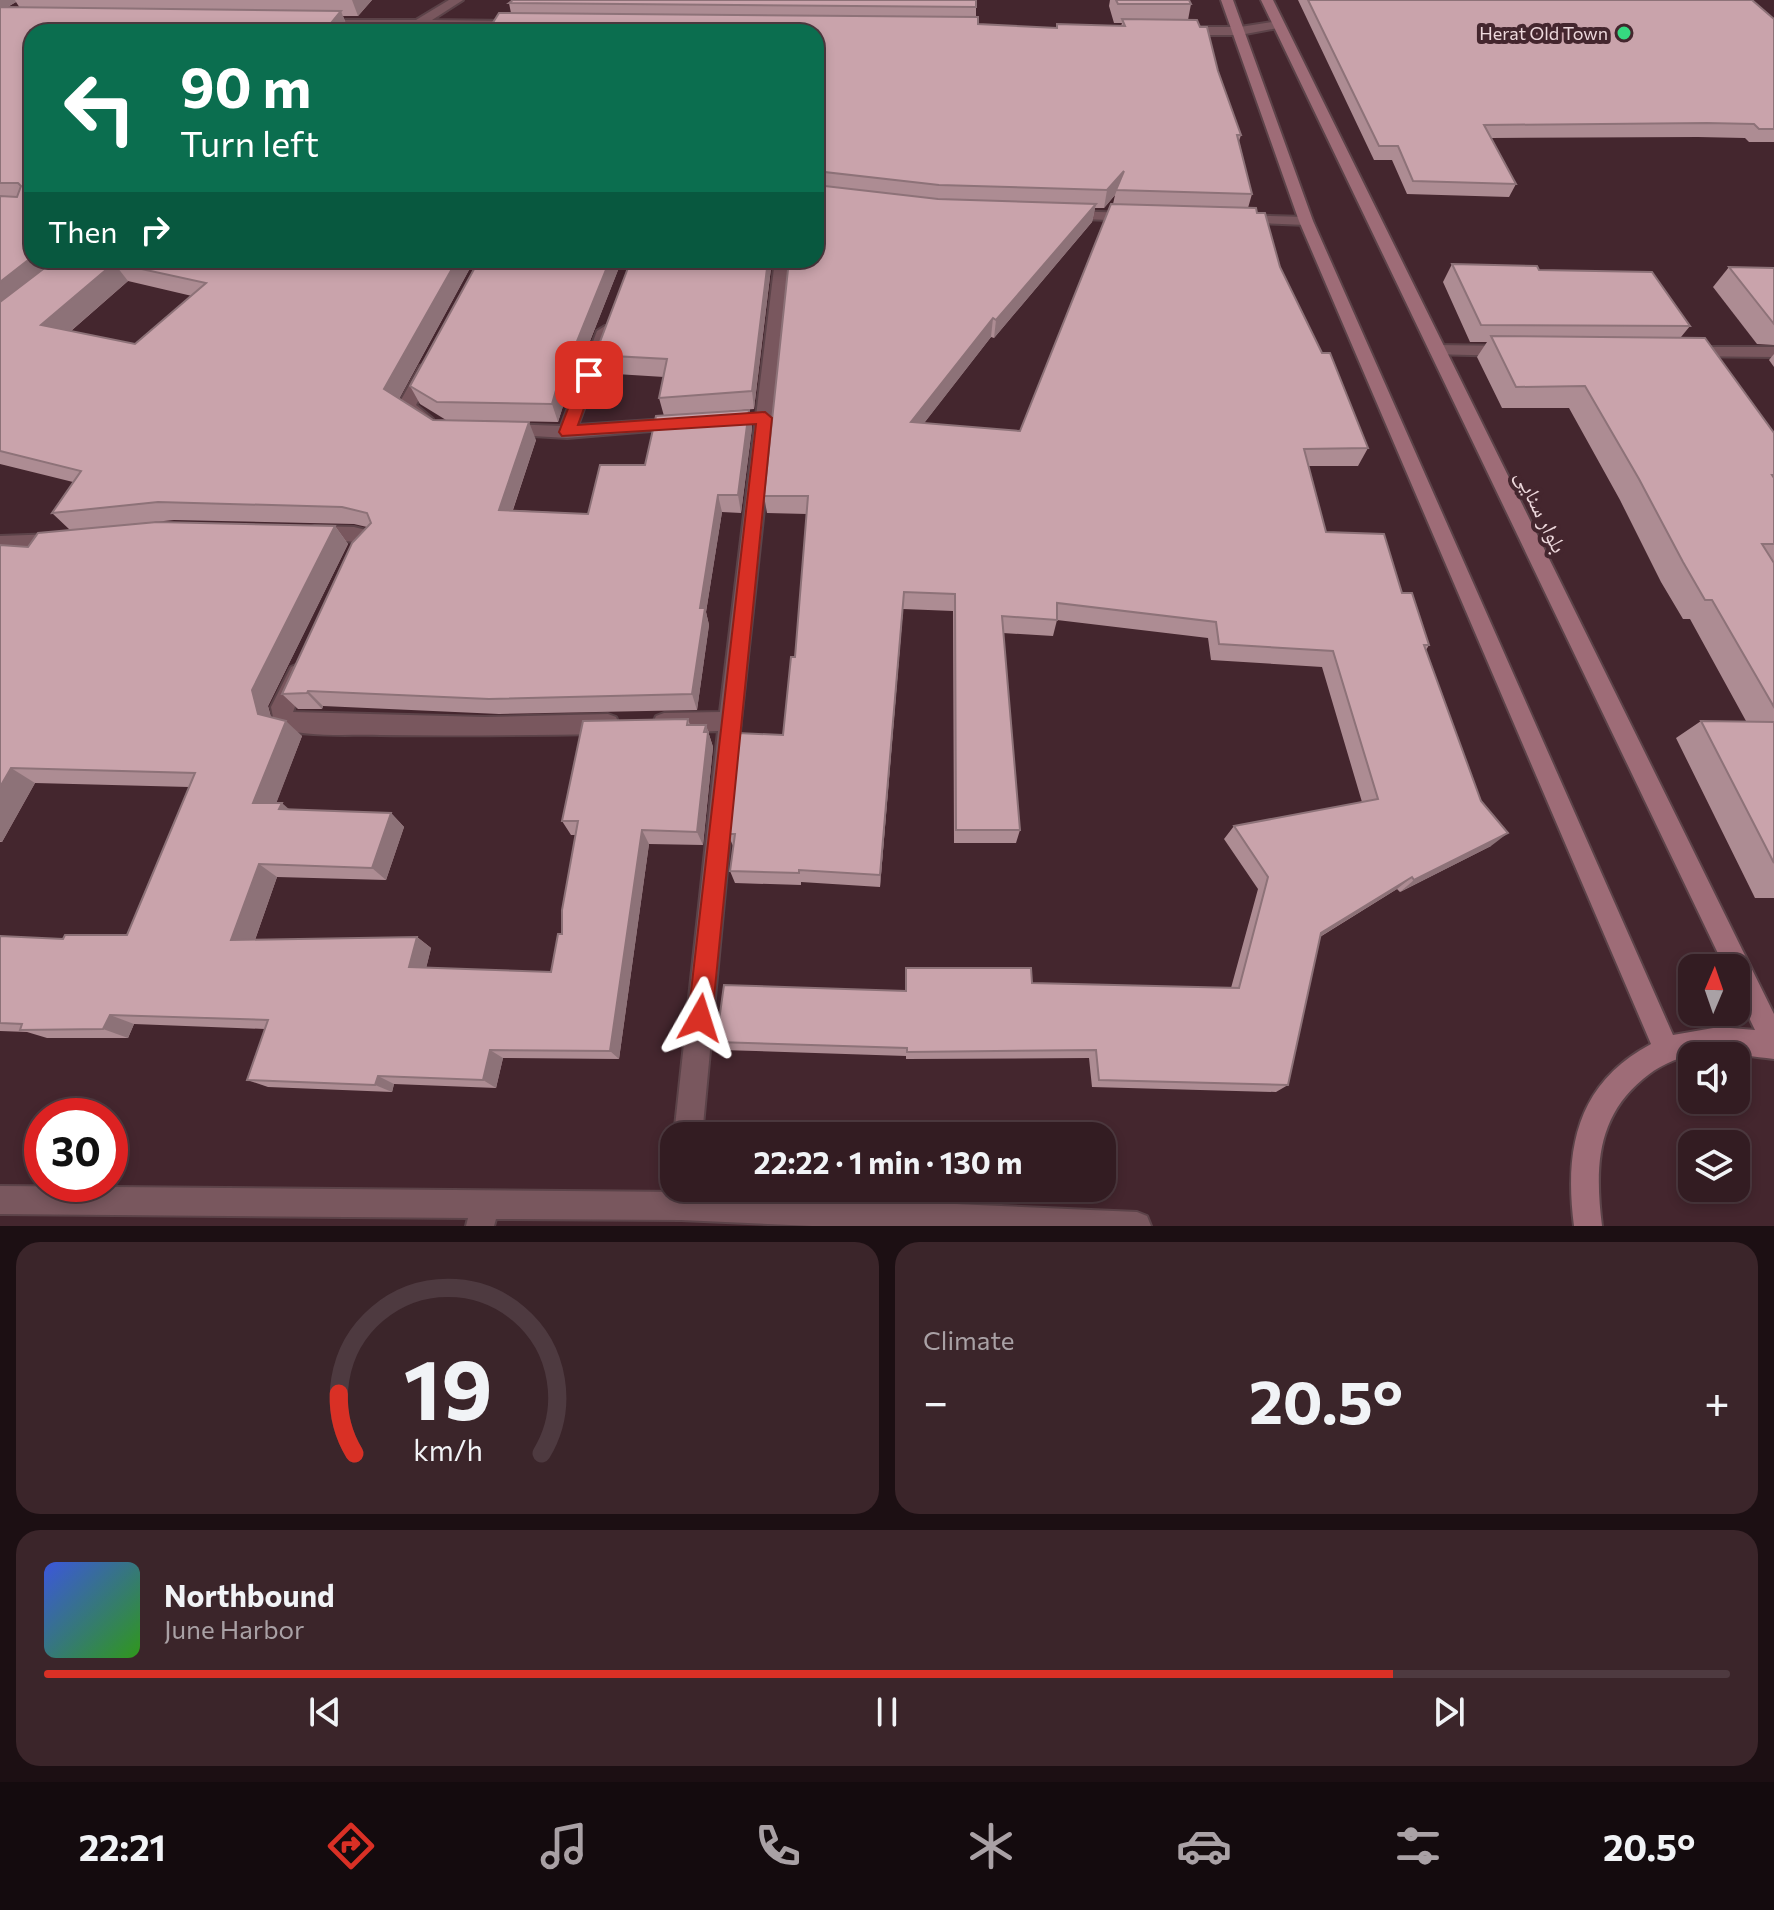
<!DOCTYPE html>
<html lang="en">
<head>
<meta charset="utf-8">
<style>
	body { margin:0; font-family:Commissioner,"Noto Naskh Arabic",sans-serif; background:#3b252a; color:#f1f3f6; height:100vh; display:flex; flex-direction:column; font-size:30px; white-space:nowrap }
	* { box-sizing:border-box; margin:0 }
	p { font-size:26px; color:#a9a1a5 }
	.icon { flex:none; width:44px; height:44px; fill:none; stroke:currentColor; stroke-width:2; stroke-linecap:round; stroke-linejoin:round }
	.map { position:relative; height:1226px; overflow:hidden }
	.details { display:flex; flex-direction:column; gap:16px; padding:16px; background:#1c0f13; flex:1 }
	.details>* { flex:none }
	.banner { position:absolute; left:24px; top:24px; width:800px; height:244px; border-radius:24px; box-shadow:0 4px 12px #0003,0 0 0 2px #4e3a40; background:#0b6e4f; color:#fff; overflow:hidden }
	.needle { width:52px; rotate:2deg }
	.tools { position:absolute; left:1678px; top:954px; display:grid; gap:16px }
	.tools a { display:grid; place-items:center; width:72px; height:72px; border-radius:16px; background:#331c22; box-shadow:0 4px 12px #0003,0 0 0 2px #4e3a40; font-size:40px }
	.speed { position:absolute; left:24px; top:1098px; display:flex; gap:16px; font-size:40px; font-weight:700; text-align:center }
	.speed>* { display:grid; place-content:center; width:104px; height:104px; border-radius:50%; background:#331c22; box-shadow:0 4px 12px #0003,0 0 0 2px #4e3a40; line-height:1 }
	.speed .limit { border:12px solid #d22; background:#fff; color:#111 }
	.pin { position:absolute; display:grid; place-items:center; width:68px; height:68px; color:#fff; margin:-34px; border-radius:16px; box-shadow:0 4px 12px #0006 }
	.me { position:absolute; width:88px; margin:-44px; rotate:6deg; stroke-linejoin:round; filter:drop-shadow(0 0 6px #0008) }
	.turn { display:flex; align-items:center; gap:28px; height:168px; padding:0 24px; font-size:36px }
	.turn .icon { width:104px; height:104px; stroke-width:2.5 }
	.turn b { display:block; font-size:56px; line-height:68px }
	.then { display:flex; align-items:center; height:76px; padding:0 24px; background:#0003; gap:16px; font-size:30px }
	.big { font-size:60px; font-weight:700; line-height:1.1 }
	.details .tile { flex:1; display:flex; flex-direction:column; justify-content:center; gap:12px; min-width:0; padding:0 28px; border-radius:24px; background:#3b252a }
	.details .dial { align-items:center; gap:0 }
	.dial svg { height:208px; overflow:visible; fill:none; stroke:#4e3a40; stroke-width:7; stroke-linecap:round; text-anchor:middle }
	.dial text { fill:#f1f3f6; stroke:none }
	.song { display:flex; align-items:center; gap:24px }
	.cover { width:96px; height:96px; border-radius:12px; background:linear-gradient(135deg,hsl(230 70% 55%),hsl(110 70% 35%)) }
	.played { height:8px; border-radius:4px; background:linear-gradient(90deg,#d93025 80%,#4e3a40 80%) }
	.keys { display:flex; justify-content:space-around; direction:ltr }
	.heat { display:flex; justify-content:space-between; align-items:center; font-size:44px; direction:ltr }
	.details .tiles { flex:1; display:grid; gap:16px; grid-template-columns:1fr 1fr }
	.tile:last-child { grid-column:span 2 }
	.trip { position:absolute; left:660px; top:1122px; width:456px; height:80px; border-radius:24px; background:#331c22; box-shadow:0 4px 12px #0003,0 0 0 2px #4e3a40; font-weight:700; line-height:80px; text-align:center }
	.tabs { display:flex; height:128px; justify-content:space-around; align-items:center; background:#140b0e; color:#a9a1a5 }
	.tabs .icon { width:56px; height:56px }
	.tabs .selected { color:#d93025 }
	.tabs b { font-size:36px; color:#f1f3f6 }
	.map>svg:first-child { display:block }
</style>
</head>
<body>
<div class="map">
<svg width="1774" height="1226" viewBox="0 0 1774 1226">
	<rect width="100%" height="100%" fill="#44262e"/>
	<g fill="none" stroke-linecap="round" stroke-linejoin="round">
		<defs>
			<g id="minor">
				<polygon points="449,0 463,0 432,20 519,21 525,24 519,27 319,26 313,23 319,20 416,20"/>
				<polygon points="1279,21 1285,25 1283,27 1240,35 1183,35 1177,31 1183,27 1240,27"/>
				<polygon points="1067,211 1131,213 1138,217 1131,221 1062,218 1060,215"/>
				<polygon points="1239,215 1306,217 1313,221 1306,225 1234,222 1234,216"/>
				<polygon points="775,260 791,260 741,721 702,1136 674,1136 718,731 664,733 656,730 653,723 656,716 664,713 720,712"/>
				<polygon points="605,326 613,331 578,425 681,418 687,420 690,424 687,428 567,438 499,434 496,430 505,424 561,426 597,331"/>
				<polygon points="1437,345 1509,346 1517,351 1509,356 1431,354 1429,350"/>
				<polygon points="1689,347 1774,347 1774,357 1683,356 1681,352"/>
				<polygon points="426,364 434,370 416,405 433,419 424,425 397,407 420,366"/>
				<path d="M 315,526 L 354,527 L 378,533 L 380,538 C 375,548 368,555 356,551 L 353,546 L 356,542 L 308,538 L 306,533 L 308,528 Z"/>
				<polygon points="56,534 63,536 65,541 63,546 0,550 0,536"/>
				<path d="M 298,664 L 305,667 L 308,673 L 293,712 L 485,717 L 608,714 L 616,717 L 619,724 L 616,731 L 608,734 C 532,735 456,736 380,735 C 346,734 307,738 275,727 L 271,707 L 291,667 Z"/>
			</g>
			<polygon id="tertiary" points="0,1186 681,1192 1137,1212 1147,1216 1151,1226 812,1226 681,1220 496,1219 494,1226 466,1226 468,1218 0,1214"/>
			<path id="secondary" d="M 1221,0 L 1233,0 L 1313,221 L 1673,1035 L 1719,1027 L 1755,1030 L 1736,991 L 1736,968 L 1725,968 L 1261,0 L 1273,0 L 1774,1014 L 1774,1059 C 1747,1056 1721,1051 1693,1055 C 1675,1058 1657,1067 1643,1079 C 1596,1118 1595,1169 1602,1226 L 1574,1226 C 1564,1149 1577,1083 1651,1044 L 1299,221 Z"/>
		</defs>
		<use href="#minor" stroke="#5c4349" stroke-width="4"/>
		<use href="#tertiary" stroke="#5c4349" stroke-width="4"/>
		<use href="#secondary" stroke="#5c4349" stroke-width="4"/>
		<use href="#minor" fill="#79575e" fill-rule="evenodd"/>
		<use href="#tertiary" fill="#79575e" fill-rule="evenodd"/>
		<use href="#secondary" fill="#9e6c77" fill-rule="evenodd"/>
	</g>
	<g fill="#ad8c93" fill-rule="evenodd">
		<path d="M 0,0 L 372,0 L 358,16 L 343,16 L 348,29 L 347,30 L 32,32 L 32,260 L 622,260 L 573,384 L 570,384 L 558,422 L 446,420 L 420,404 L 410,386 L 476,266 L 469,270 L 399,399 L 433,420 L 536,440 L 513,510 L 588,514 L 645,465 L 749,410 L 752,428 L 741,513 L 722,512 L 706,612 L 709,625 L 697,710 L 499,714 L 323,706 L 322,709 L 298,709 L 282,694 L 367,527 L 354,524 L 174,520 L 123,525 L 335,526 L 348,544 L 268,706 L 271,717 L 302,736 L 276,803 L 289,810 L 391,813 L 404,827 L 386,880 L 277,877 L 255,940 L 417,937 L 431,948 L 426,968 L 551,972 L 562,934 L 576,835 L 571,835 L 562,821 L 688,719 L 690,725 L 706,725 L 713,747 L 703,845 L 649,844 L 619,1059 L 503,1058 L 496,1088 L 394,1084 L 392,1092 L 268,1087 L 247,1080 L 265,1029 L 134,1024 L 128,1038 L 47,1038 L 27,1032 L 0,1031 L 0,936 L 63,939 L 127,935 L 189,787 L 35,783 L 2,842 L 0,842 L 0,545 L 28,547 L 70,530 L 52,513 L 73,482 L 0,464 ZM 16,2 L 20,8 L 6,8 ZM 128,281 L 192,296 L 135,344 L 71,331 Z"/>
		<path d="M 1110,0 L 1189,0 L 1191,4 L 1188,20 L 1218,71 L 1241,135 L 1239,141 L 1252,194 L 1248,208 L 1257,213 L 1280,267 L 1368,448 L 1358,466 L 1308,466 L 1326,532 L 1402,593 L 1429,645 L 1426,650 L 1491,846 L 1400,892 L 1397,889 L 1320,937 L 1288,1085 L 1276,1092 L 1092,1087 L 1089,1058 L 906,1059 L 906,1056 L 722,1050 L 716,1042 L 906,991 L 906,968 L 1032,983 L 1231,988 L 1258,889 L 1224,839 L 1234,826 L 1362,802 L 1322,667 L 1211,660 L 1208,638 L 1057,620 L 1053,636 L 1003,633 L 1020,830 L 1016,843 L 954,843 L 953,611 L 903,609 L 880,887 L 801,882 L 801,885 L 735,883 L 730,871 L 733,846 L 728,834 L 783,735 L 795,657 L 807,514 L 767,513 L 764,496 L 816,260 L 816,32 L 511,13 L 509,3 L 976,7 L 976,17 L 978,24 L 1056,28 L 1121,26 L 1122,23 L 1114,23 L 1109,6 ZM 1115,195 L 1113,204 L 1020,431 L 924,423 L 991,337 L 994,338 L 1092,222 L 1095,208 L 1104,208 Z"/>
		<polygon points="1298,0 1752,0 1774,19 1774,142 1749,142 1745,138 1698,137 1491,138 1516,184 1509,197 1407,194 1392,160 1374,160"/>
		<polygon points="631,260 772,260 754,409 664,416 659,398 664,377 600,373 595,355"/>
		<polygon points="1452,264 1539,270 1690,326 1681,337 1774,433 1774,898 1755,898 1676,738 1701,721 1746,721 1690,619 1683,619 1661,582 1620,500 1569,408 1502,408 1477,357 1487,342 1470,342 1443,282"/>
		<polygon points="1729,267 1774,268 1774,345 1757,344 1713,287"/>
		<polygon points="1774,354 1774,367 1769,360"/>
	</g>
	<g fill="#8d7278">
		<polygon points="0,0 15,0 16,2 0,11"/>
		<polygon points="352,0 372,0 358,16"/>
		<polygon points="341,11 348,29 346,32 327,28"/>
		<polygon points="1124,171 1115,195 1104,208 1107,190"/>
		<polygon points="1096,204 1092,222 994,338 996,320"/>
		<polygon points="32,257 32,260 67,260 0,313 0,282"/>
		<polygon points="457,260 480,260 482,263 469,270 394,408 384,389"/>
		<polygon points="610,260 622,260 573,384 567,366"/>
		<polygon points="768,260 772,260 754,409 752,391"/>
		<polygon points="114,263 128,281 57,343 41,325"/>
		<polygon points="993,318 991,337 911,440 911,422"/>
		<polygon points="563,366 570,384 558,422 552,404"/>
		<polygon points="749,410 752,428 741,513 738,495"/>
		<polygon points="529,422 536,440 507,527 499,510"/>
		<polygon points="718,495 722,512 706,612 709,625 697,710 692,694 700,608"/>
		<polygon points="335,526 348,544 268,706 274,730 258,714 252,690"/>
		<polygon points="904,592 903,609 880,887 880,875"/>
		<polygon points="308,691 323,706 322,709 307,693"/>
		<polygon points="286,721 302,736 271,817 253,803"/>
		<polygon points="706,725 713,747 703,845 697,832"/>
		<polygon points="11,768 35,783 2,842 0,841 0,787"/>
		<polygon points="282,803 298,817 279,809"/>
		<polygon points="391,813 404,827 386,880 372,868"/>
		<polygon points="642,830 649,844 619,1059 610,1051"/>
		<polygon points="1508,833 1491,846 1400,892 1414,880"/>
		<polygon points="259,864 277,877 251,951 231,940"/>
		<polygon points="1412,877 1397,889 1308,944 1321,933"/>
		<polygon points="417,937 431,948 424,977 409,967"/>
		<polygon points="110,1015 134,1024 128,1038 103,1029"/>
		<polygon points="490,1050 503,1058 496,1088 483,1080"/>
		<polygon points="378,1076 394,1084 392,1092 375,1085"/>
	</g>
	<g fill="#c9a3ab" stroke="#8d7278" stroke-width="2" fill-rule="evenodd">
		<polygon points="513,0 976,0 976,7 509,3"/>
		<polygon points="1116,0 1189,0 1191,4 1118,4"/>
		<polygon points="1308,0 1752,0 1774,19 1774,129 1759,129 1754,124 1707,123 1484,125 1516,184 1413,181 1398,146 1379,146"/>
		<polygon points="0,7 341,11 327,28 365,32 32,32 32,257 0,282 0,196 17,197 21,186 18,183 0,183"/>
		<polygon points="499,13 978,17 978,24 1057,28 1057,24 1125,26 1122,19 1197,20 1200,27 1207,27 1218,71 1241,135 1237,135 1252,194 1116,190 1124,171 1107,190 939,185 816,171 816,32 487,32"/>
		<polygon points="816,185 938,199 1096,204 996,320 993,318 911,422 1020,431 1111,204 1256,208 1257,213 1265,213 1280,267 1322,353 1330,353 1368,448 1304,449 1326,532 1384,534 1402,593 1412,593 1429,645 1424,645 1481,801 1508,833 1414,880 1412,877 1321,933 1288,1085 1099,1080 1096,1050 907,1052 907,1048 716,1042 724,985 906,991 906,968 1031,968 1032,983 1239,988 1268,877 1234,826 1378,799 1333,651 1219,644 1216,622 1057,603 1057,620 1002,616 1020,830 956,830 955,594 904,592 880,875 799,870 799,873 730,871 735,834 728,834 738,733 783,735 791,657 795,657 808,496 764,496 789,260 816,260"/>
		<path d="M 55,260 L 457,260 L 384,389 L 433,420 L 529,422 L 499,510 L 588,514 L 600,465 L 645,465 L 656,416 L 749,410 L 738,495 L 718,495 L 700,608 L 705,608 L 692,694 L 489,699 L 308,691 L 307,693 L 282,694 L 352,543 L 371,523 L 367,513 L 342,507 L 158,502 L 52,513 L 81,471 L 0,451 L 0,302 ZM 114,263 L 206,283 L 135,344 L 41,325 Z"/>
		<polygon points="479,260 610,260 567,366 563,366 552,404 437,402 410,386"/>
		<polygon points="631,260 768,260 752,391 659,398 667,359 595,355"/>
		<polygon points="1452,264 1537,266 1539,270 1652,272 1690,326 1481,325"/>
		<polygon points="1729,267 1774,268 1774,324"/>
		<polygon points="1491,336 1705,338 1774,433 1774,475 1772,475 1774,478 1774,544 1762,544 1774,563 1774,707 1712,600 1705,600 1683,562 1639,479 1585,386 1516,387"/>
		<polygon points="157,522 335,526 252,690 258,714 286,721 253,803 282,803 279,809 391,813 372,868 259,864 231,940 417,937 409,967 551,972 558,934 562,934 562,910 578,821 562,821 583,721 688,719 687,725 706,725 704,732 708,732 697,832 642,830 610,1051 490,1050 483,1080 378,1076 375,1085 247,1080 268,1020 110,1015 103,1029 20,1030 22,1024 0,1023 0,936 63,939 65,935 127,935 195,773 11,768 0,787 0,545 28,547 38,533"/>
		<polygon points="1701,721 1774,722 1774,863"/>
	</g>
	<polygon fill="#d93025" stroke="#8d1f18" stroke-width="2" points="589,369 596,375 578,425 765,412 772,418 712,1018 708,1026 700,1029 692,1026 688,1018 756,424 562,436 559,432 581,375"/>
	<circle fill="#36d880" stroke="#44262e" stroke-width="3" cx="1624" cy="33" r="8"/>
	<g text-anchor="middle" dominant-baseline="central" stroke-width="8" stroke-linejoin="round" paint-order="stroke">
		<g font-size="18" fill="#edd8dc" stroke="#44262e" text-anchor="end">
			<text x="1608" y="33">Herat Old Town</text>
		</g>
		<g font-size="22" fill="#edd8dc" stroke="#44262e">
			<text transform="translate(1542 511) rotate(64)">بلوار سنایی</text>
		</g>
	</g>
</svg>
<div class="tools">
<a><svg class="needle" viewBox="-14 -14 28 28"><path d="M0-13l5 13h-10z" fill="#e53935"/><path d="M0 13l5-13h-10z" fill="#a9a1a5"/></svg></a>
<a><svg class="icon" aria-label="sound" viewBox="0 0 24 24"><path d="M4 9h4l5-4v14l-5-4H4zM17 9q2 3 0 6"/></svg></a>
<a><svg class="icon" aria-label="layers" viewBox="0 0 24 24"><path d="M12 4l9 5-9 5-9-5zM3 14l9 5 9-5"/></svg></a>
</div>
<div class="speed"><div class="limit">30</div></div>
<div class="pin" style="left:589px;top:375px;background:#d93025"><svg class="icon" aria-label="arrive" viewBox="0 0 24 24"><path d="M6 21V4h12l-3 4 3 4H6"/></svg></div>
<svg class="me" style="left:700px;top:1018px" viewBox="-20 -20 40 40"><path d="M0-17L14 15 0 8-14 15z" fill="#d93025" stroke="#fff" stroke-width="4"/></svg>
<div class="trip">22:22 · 1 min · 130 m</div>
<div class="banner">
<div class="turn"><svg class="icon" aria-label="left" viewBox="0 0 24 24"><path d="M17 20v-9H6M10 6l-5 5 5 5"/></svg><div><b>90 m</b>Turn left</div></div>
<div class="then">Then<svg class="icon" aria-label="right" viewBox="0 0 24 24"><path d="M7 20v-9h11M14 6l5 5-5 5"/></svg></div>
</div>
</div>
<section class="details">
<div class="tiles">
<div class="tile dial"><svg viewBox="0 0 100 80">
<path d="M14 69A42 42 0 1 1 86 69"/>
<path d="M14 69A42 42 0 0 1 8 46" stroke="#d93025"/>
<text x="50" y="56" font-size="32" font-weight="700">19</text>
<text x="50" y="72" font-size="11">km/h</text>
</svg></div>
<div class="tile"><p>Climate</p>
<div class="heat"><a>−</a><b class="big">20.5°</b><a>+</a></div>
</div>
<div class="tile">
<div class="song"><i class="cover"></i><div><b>Northbound</b><p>June Harbor</p></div></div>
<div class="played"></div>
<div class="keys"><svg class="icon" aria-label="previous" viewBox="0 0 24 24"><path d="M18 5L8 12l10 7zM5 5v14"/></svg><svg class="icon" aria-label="pause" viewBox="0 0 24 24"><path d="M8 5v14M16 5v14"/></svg><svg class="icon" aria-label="next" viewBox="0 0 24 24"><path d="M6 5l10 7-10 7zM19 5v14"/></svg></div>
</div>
</div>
</section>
<nav class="tabs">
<b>22:21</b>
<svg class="icon selected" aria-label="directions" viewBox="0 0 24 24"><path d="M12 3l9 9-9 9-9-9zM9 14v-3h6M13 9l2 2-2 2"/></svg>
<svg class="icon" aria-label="music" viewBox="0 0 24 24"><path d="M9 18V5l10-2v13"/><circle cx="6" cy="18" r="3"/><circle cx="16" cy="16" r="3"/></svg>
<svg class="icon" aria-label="phone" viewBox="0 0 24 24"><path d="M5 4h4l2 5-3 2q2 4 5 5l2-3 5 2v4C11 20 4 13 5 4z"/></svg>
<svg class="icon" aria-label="climate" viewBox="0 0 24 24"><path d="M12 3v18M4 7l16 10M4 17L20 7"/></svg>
<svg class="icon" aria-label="car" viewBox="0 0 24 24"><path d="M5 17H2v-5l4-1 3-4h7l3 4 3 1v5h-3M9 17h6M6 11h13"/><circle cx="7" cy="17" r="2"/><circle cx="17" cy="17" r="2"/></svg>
<svg class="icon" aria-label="filters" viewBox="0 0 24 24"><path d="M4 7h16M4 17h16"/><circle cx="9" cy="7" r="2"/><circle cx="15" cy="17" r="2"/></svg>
<b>20.5°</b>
</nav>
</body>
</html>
